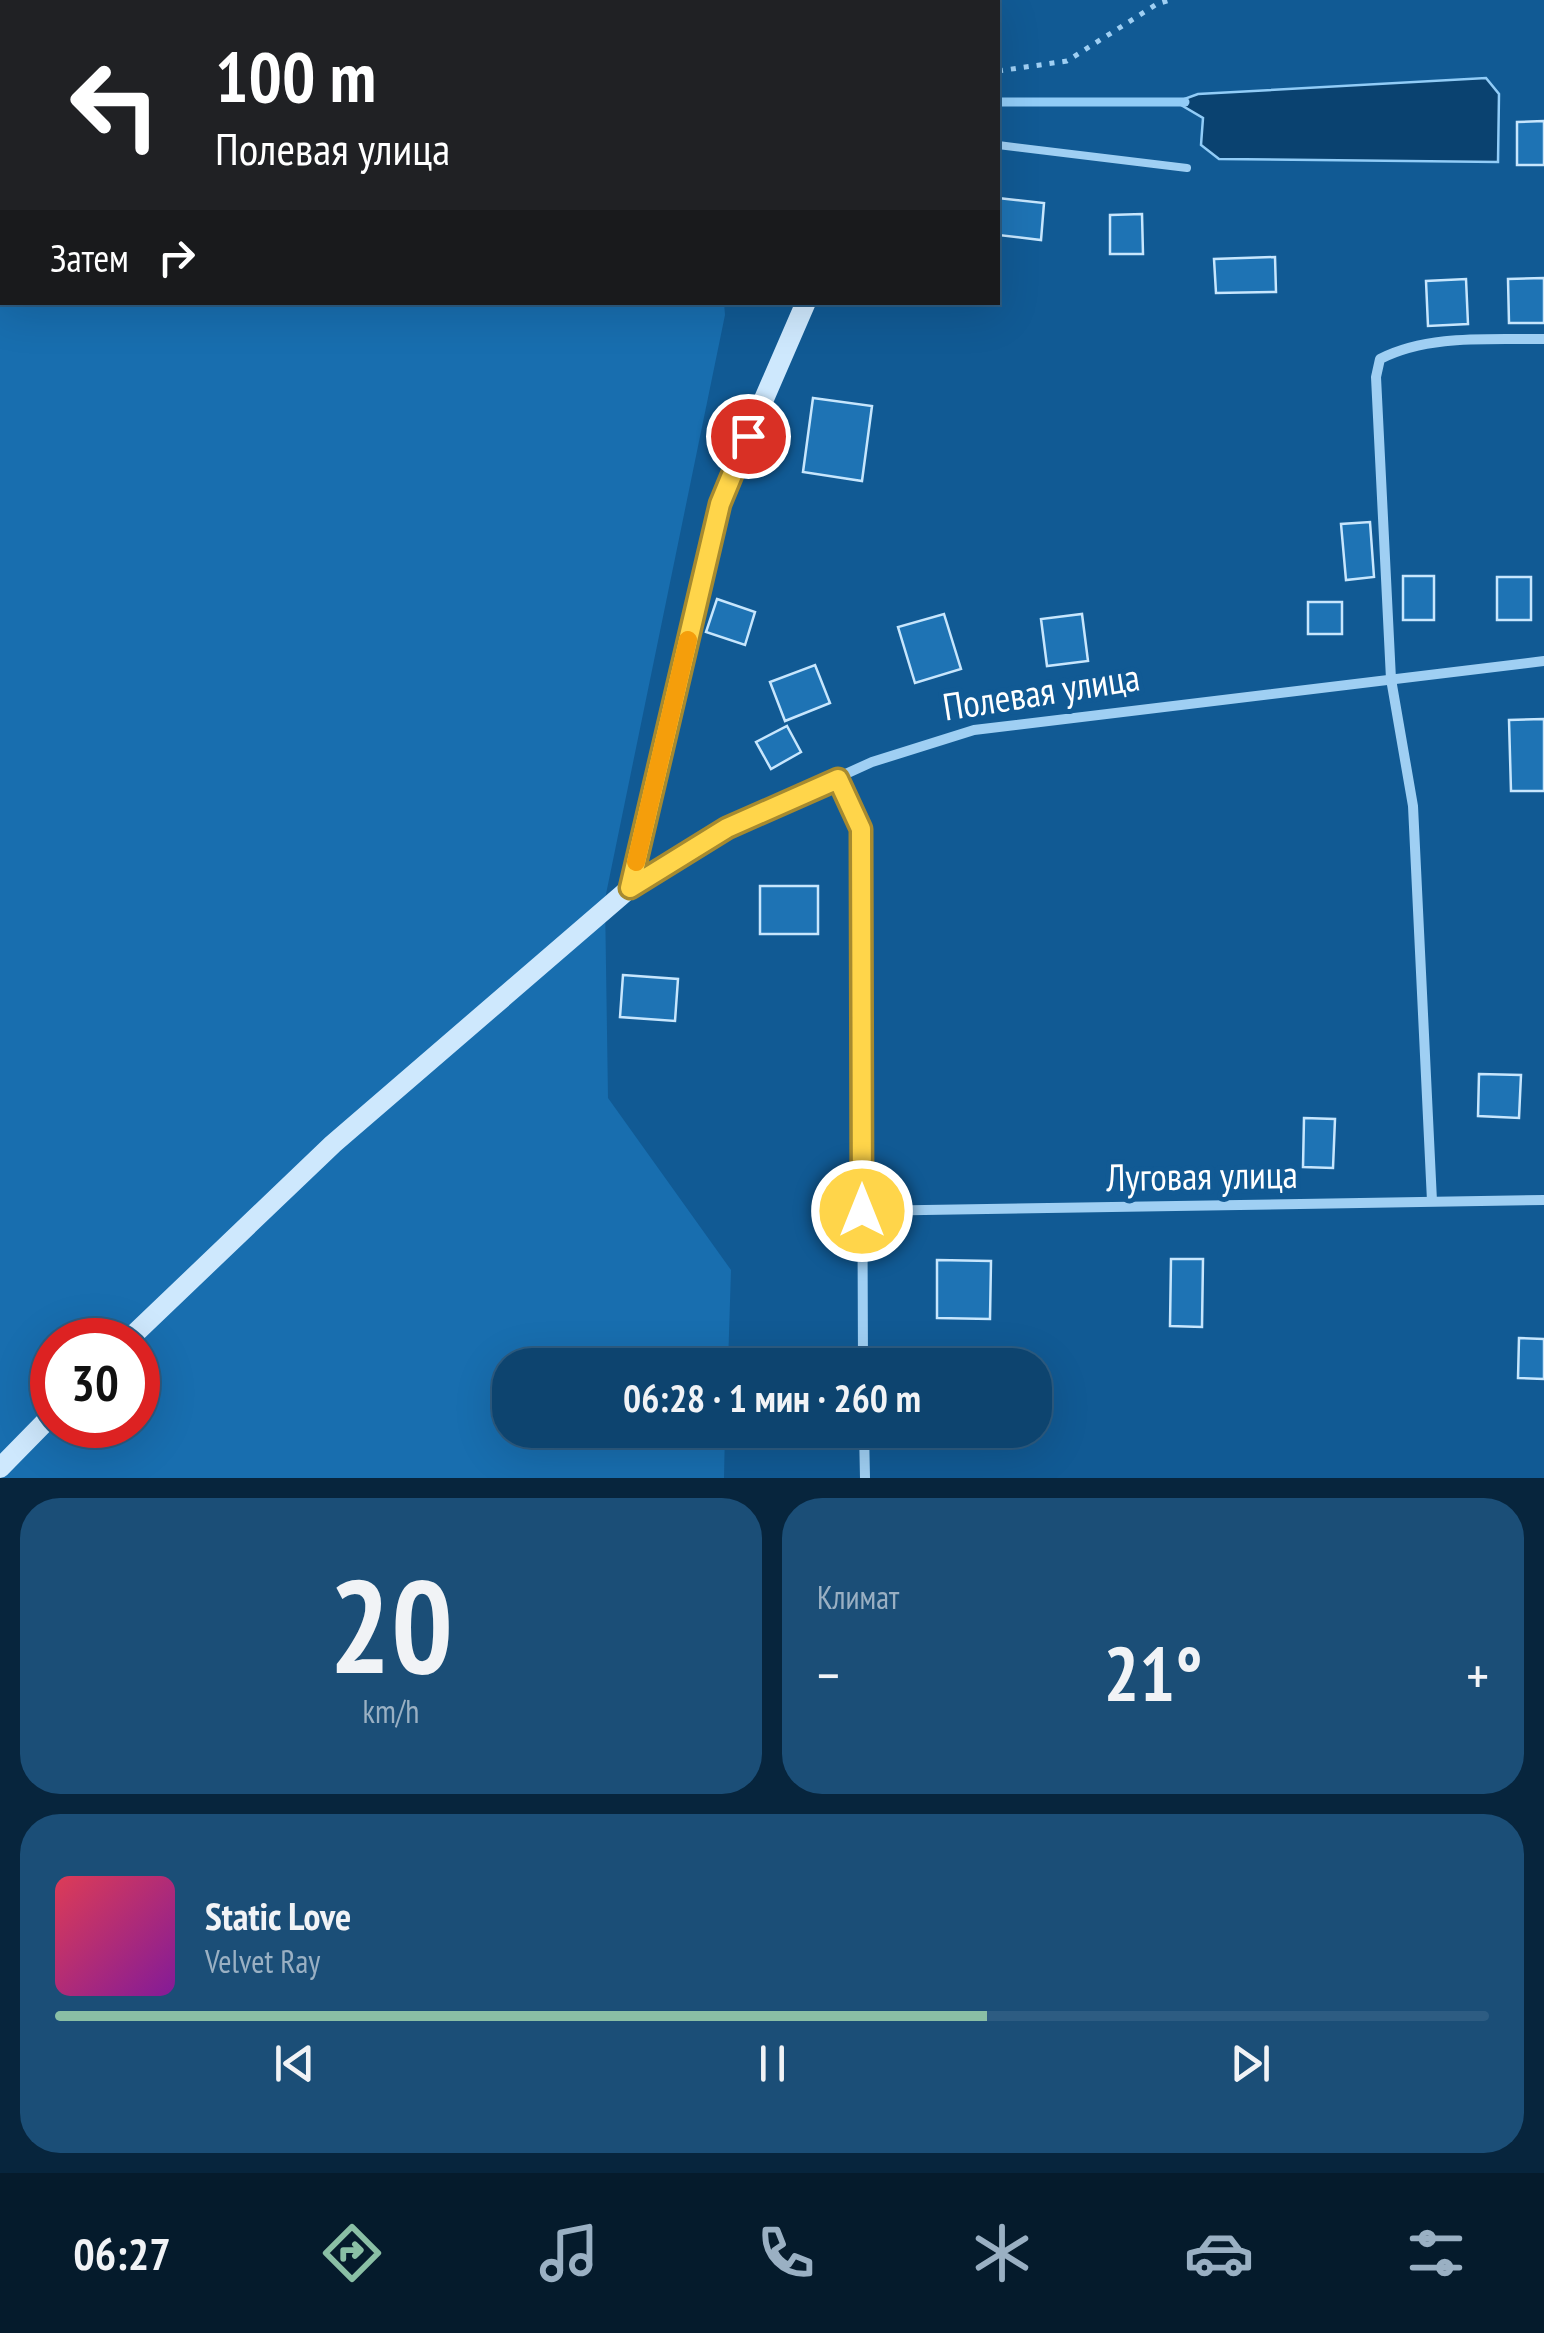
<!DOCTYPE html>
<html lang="ru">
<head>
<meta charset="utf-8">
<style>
	body { margin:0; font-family:"PT Sans Narrow",sans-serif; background:#1b4e77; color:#f1f3f6; height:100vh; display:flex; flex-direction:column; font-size:38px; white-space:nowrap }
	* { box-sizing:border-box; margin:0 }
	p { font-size:32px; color:#9ab0c3 }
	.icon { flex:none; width:55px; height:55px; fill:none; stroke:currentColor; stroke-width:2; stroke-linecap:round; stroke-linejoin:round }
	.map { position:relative; height:1478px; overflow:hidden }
	.side { display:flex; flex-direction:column; gap:20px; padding:20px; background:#07253d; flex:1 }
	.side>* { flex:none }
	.banner { position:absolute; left:0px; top:0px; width:1000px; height:305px; box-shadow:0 10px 40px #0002,0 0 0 2px #2d5c82; background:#202124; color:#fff; overflow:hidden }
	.speed { position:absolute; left:30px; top:1318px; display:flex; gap:20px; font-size:50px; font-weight:700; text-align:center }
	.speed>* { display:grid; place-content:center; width:130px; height:130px; border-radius:50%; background:#0d446f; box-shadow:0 10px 40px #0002,0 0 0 2px #2d5c82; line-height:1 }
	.speed .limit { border:15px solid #d22; background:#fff; color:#111 }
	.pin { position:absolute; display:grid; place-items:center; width:85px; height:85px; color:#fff; margin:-42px; border:5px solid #fff; border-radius:50%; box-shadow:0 2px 10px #0007 }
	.me { position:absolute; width:110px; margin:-55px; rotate:0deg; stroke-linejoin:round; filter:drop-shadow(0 0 8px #0008) }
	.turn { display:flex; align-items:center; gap:35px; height:210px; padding:0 50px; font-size:45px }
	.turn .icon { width:130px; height:130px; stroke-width:2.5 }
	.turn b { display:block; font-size:70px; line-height:85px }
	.then { display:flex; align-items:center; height:95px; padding:0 50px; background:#0003; gap:20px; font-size:38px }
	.big { font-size:75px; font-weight:800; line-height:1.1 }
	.side .tile { flex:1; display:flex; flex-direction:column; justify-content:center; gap:15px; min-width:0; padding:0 35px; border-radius:40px; background:#1b4e77 }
	.side .dial { align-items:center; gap:0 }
	.dial b { font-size:130px; line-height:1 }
	.song { display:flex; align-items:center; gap:30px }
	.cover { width:120px; height:120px; border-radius:15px; background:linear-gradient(135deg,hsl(350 70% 55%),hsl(290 70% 35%)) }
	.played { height:10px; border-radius:5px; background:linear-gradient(90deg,#8abfa5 65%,#2d5c82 65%) }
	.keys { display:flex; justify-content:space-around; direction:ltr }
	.heat { display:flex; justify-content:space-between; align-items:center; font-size:55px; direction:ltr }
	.side .tiles { flex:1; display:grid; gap:20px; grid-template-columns:1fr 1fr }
	.tile:last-child { grid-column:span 2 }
	.trip { position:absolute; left:492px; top:1348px; width:560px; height:100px; border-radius:40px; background:#0d446f; box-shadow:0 10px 40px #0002,0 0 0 2px #2d5c82; font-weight:800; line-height:100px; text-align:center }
	.tabs { display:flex; height:160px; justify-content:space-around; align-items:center; background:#051b2c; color:#9ab0c3 }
	.tabs .icon { width:70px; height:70px }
	.tabs .current { color:#8abfa5 }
	.tabs b { font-size:45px; color:#f1f3f6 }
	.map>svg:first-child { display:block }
</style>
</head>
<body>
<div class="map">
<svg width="1544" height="1478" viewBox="0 0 1544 1478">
	<rect width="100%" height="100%" fill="#115a94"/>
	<path fill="#186eaf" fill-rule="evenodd" d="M 0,0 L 514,2 L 2,2 L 2,302 L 724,303 L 725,315 L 605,899 L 608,1098 L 731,1270 L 728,1365 L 510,1365 L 510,1430 L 725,1430 L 724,1478 L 0,1478 ZM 52,1340 L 138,1340 L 138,1425 L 52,1425 Z"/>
	<polygon fill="#0a4270" stroke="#91ccf7" stroke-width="2.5" points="1486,78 1499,94 1498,162 1219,159 1201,145 1203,118 1176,102 1198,94"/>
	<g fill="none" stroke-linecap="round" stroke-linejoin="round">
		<polyline stroke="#91ccf7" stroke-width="9" points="998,102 1185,102"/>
	</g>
	<g fill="#1e73b4" stroke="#c7e6fd" stroke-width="2.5">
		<polygon points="1544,121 1544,165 1517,165 1517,122"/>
		<polygon points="998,198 1044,203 1041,240 998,235"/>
		<polygon points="1142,214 1143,254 1110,254 1110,215"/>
		<polygon points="1275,257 1276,292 1216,293 1214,259"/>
		<polygon points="1544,278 1544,323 1509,323 1508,279"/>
		<polygon points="1466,279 1468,324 1428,326 1426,281"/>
		<polygon points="813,398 872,406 862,481 803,472"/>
		<polygon points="1370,522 1374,577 1346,580 1341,524"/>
		<rect x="1403" y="576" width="31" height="44"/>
		<rect x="1497" y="577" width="34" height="43"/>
		<polygon points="717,599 755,612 745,645 706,632"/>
		<rect x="1308" y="602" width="34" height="32"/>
		<polygon points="944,614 961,669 915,683 898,627"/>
		<polygon points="1082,614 1088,661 1047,666 1041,619"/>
		<polygon points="815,665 830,703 785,721 770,682"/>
		<polygon points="1544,719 1544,791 1511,791 1509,720"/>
		<polygon points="787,726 801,752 771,769 756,742"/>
		<rect x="760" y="886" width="58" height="48"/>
		<polygon points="623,975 678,979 675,1021 620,1017"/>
		<polygon points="1479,1074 1521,1075 1519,1118 1478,1116"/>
		<polygon points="1304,1118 1335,1119 1333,1168 1303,1167"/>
		<polygon points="1171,1259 1203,1259 1202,1327 1170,1326"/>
		<polygon points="937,1260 991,1261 990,1319 937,1318"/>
		<polygon points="1519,1338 1544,1339 1544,1379 1518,1378"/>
	</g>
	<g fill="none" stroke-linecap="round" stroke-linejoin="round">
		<polyline stroke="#9fcff3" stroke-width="5" stroke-dasharray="5 8" stroke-linecap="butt" points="998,71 1067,61 1157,4 1170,0"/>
		<polyline stroke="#9fcff3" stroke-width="8" points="998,145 1187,168"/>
		<g stroke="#9fcff3" stroke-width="10">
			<polyline points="837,779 861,829 863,1365"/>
			<polyline points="631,888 727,828 872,762 974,730 1544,661"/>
			<path d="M 1432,1201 L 1413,806 L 1391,679 L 1376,377 L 1380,359 C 1429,334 1490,340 1544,339"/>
			<polyline points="862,1211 1544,1200"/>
			<polyline points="864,1430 865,1478"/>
		</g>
		<g stroke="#cee8fd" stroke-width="20">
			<polyline points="774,0 777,2"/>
			<polyline points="128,1340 333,1144 630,888 719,503 806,302"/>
			<polyline points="0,1468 52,1415"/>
		</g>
	</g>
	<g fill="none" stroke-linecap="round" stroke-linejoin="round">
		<defs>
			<polyline id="route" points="748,436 720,504 630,888 727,828 838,779 861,829 862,1211"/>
		</defs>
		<use href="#route" stroke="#a68a30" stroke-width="25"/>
		<use href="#route" stroke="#ffd54a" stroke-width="18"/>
		<polyline stroke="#f59e0b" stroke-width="18" points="636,862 688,640"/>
	</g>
	<g text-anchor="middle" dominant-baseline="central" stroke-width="10" stroke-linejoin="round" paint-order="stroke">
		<g font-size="38" fill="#fff" stroke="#115a94">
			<text transform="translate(1041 691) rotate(-9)">Полевая улица</text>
			<text transform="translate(1202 1175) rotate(-1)">Луговая улица</text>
		</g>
	</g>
</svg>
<div class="speed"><div class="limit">30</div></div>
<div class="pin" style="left:748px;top:436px;background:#d93025"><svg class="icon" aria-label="arrive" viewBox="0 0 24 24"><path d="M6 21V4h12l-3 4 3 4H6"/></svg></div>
<svg class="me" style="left:862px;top:1211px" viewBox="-20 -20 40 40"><circle r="17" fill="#ffd54a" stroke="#fff" stroke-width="3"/><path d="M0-11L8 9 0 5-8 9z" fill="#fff"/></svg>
<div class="trip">06:28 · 1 мин · 260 m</div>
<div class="banner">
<div class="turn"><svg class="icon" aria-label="left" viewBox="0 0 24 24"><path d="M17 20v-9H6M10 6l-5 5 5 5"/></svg><div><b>100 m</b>Полевая улица</div></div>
<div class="then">Затем<svg class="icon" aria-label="right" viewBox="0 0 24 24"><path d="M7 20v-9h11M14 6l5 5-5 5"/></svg></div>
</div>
</div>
<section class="side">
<div class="tiles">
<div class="tile dial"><b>20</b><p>km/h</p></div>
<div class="tile"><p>Климат</p>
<div class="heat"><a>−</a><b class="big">21°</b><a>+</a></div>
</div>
<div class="tile">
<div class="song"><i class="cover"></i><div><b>Static Love</b><p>Velvet Ray</p></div></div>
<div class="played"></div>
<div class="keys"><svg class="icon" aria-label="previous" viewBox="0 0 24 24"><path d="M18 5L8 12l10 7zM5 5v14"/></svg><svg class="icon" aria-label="pause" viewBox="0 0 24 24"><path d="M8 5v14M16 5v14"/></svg><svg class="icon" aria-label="next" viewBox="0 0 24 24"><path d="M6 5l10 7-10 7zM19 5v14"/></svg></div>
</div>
</div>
</section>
<nav class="tabs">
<b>06:27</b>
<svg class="icon current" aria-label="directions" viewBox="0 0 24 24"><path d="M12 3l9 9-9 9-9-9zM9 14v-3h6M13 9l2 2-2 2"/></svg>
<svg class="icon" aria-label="music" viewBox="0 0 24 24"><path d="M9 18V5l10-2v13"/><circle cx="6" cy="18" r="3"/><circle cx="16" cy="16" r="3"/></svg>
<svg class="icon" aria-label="phone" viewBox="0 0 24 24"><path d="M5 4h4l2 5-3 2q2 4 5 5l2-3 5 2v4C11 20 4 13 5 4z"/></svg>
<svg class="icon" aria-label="climate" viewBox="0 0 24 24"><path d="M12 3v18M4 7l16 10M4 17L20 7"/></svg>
<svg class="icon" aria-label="car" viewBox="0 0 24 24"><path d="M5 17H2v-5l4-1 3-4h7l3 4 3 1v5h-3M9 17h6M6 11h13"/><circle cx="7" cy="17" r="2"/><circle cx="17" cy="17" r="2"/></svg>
<svg class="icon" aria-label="filters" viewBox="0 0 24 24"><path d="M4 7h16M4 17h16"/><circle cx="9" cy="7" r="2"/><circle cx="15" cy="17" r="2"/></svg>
</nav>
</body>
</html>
